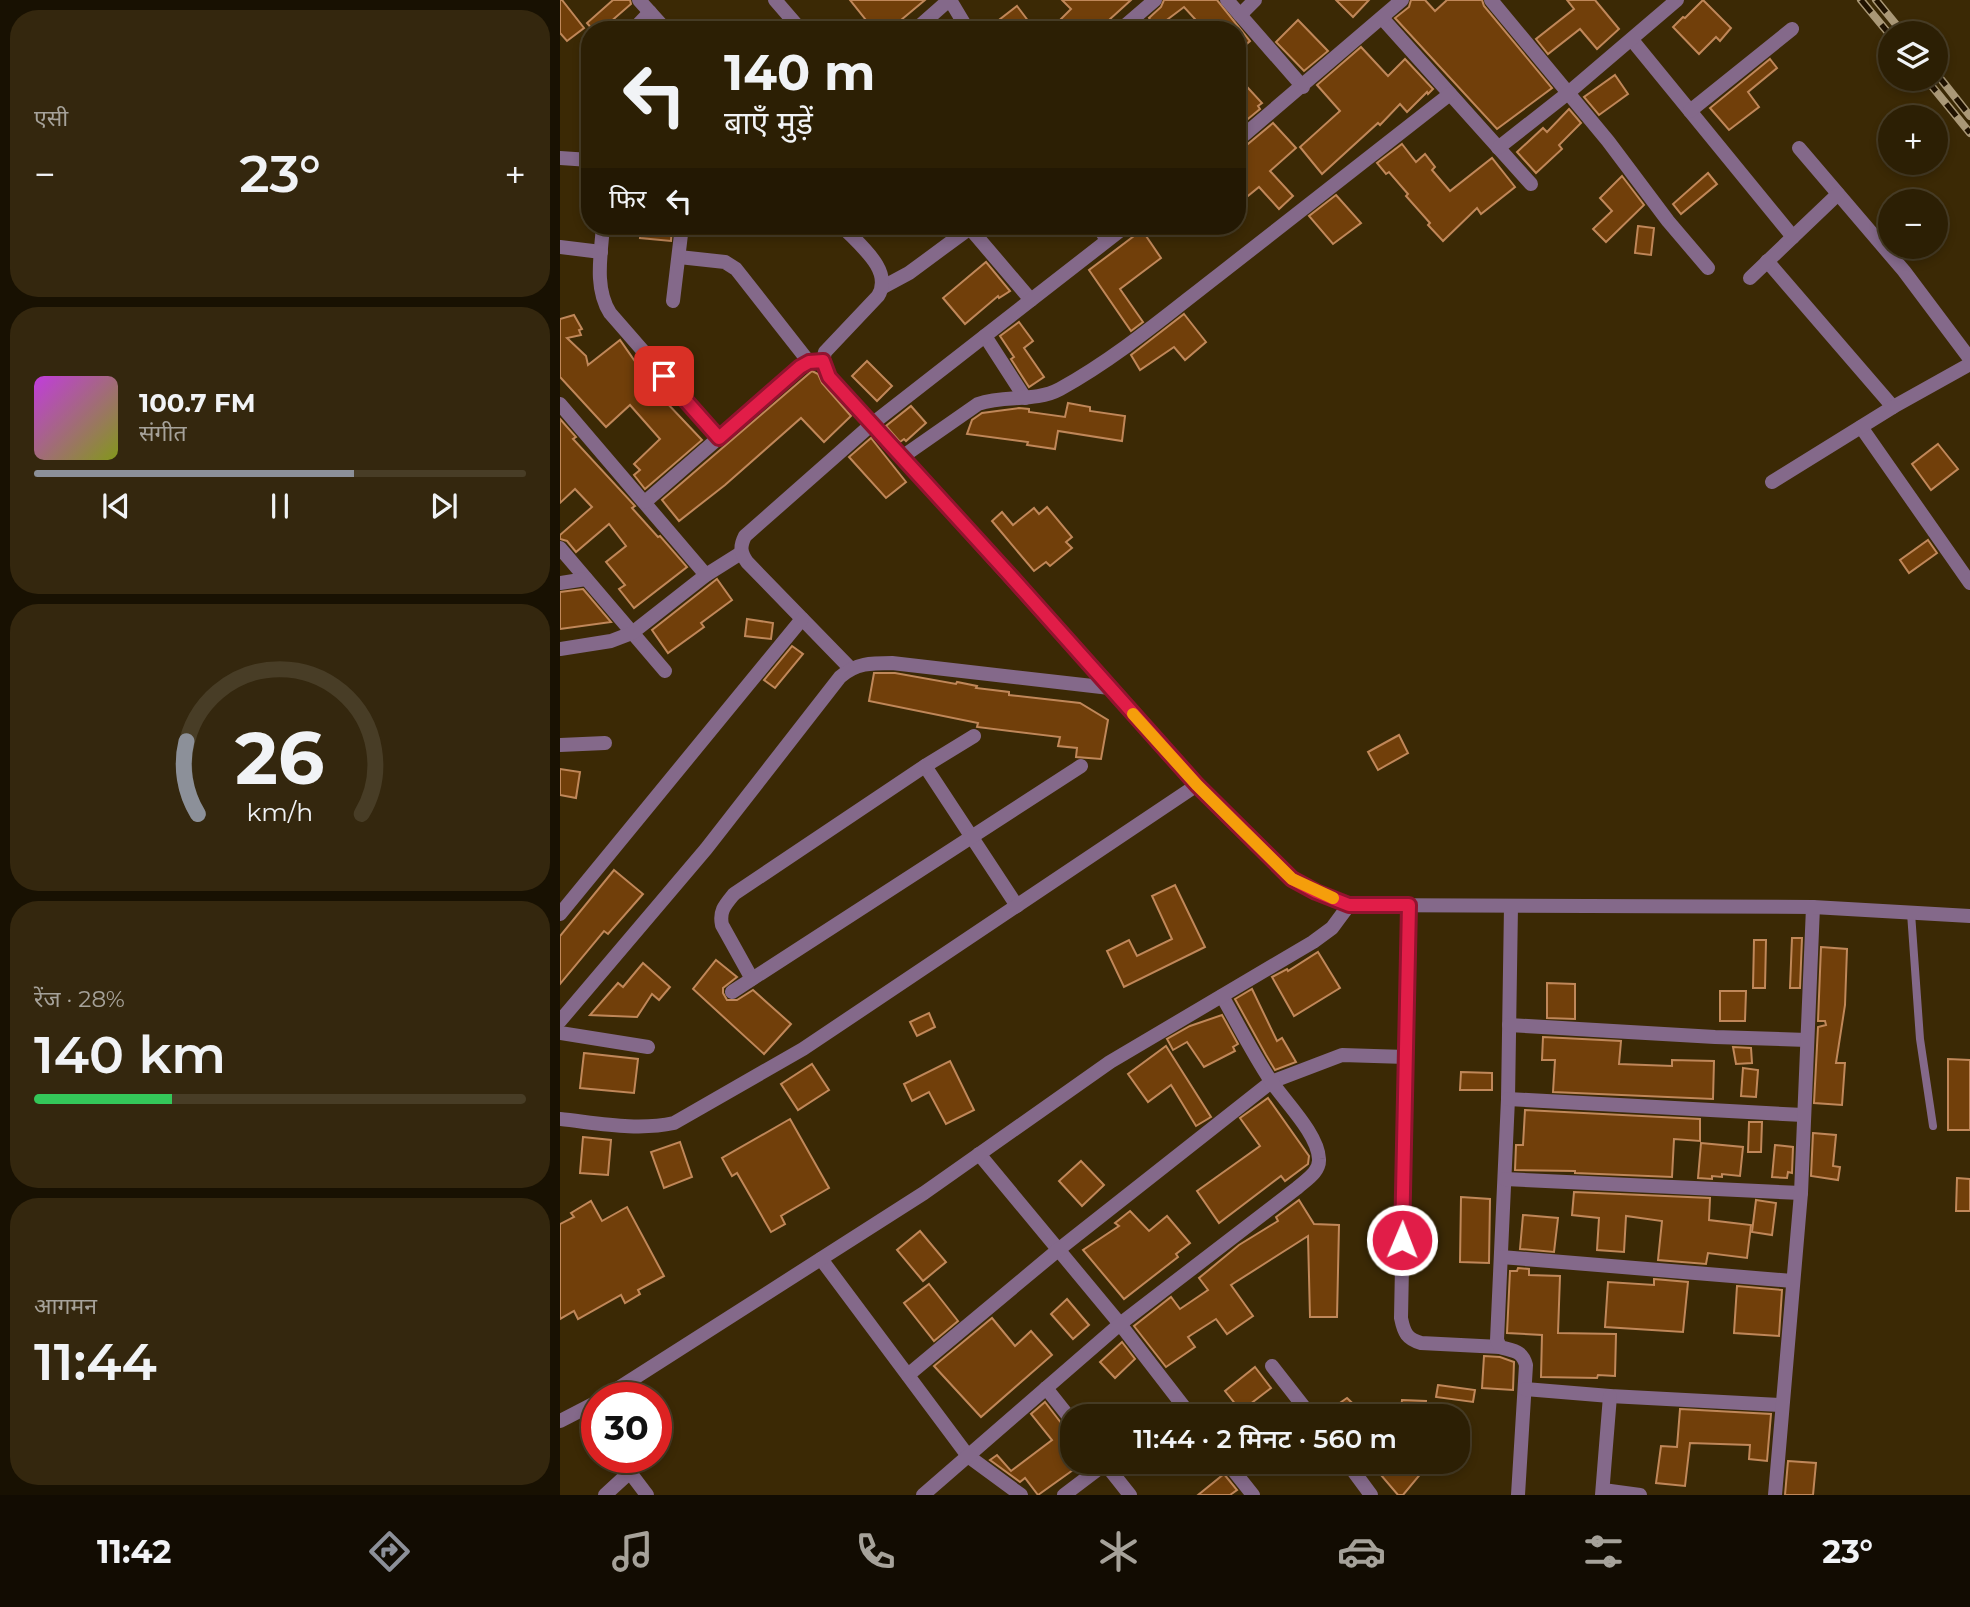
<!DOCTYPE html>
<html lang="hi">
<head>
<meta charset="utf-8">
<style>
	body { margin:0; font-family:Montserrat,"Noto Sans Devanagari",sans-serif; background:#34270e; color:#f1f3f6; height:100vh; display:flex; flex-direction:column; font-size:26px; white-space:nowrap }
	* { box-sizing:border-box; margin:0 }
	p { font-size:23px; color:#a6a29a }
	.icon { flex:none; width:38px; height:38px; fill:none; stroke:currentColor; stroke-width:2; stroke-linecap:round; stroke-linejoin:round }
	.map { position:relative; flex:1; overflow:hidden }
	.sheet { display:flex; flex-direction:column; gap:10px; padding:10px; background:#181102; width:560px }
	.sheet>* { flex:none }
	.top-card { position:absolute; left:21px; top:21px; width:665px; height:214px; border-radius:28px; box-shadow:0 4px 10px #0003,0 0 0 2px #483d26; background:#2c1f04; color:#f1f3f6; overflow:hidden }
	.fabs { position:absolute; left:1318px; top:21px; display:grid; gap:14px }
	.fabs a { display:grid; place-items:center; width:70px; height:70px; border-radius:50%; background:#2c1f04; box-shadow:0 4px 10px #0003,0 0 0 2px #483d26; font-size:35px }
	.speed { position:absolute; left:21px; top:1382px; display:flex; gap:14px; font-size:35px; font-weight:700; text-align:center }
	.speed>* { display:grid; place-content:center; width:91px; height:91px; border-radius:50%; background:#2c1f04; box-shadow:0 4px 10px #0003,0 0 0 2px #483d26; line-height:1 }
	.speed .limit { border:10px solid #d22; background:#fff; color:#111 }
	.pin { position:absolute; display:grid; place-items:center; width:60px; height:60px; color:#fff; margin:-30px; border-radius:14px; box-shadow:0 4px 10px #0006 }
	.me { position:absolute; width:77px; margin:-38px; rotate:1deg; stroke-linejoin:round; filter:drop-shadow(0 0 5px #0008) }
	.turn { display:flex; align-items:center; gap:24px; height:147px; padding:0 28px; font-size:32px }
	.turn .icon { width:91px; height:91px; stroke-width:2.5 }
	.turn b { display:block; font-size:49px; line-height:60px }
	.then { display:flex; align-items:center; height:66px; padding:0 28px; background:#0003; gap:14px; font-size:26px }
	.big { font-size:52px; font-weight:600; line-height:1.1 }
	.sheet .card { flex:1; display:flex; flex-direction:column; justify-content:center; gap:10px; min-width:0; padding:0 24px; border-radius:28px; background:#34270e }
	.sheet .dial { align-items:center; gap:0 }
	.dial svg { height:182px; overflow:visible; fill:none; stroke:#483d26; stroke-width:7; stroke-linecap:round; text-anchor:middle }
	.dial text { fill:#f1f3f6; stroke:none }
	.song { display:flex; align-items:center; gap:21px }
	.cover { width:84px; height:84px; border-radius:10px; background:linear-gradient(135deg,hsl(290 70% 55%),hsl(70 70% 35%)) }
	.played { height:7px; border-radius:4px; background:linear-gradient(90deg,#8c9099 65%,#483d26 65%) }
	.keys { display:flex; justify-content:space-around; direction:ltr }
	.heat { display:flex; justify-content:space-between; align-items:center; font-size:38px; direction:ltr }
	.charge { height:10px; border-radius:5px; background:linear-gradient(90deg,#34c759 28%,#483d26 0) }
	.trip { position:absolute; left:500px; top:1404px; width:410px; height:70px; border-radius:28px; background:#2c1f04; box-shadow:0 4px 10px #0003,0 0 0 2px #483d26; font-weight:600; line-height:70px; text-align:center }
	.dock { display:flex; height:112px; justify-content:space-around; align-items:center; background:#120c02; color:#a6a29a }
	.dock .icon { width:49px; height:49px }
	.dock .active { color:#8c9099 }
	.dock b { font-size:32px; color:#f1f3f6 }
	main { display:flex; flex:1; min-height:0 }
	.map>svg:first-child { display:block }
</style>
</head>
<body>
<main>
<section class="sheet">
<div class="card"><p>एसी</p>
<div class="heat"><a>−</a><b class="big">23°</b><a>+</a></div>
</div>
<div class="card">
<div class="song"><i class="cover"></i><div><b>100.7 FM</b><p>संगीत</p></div></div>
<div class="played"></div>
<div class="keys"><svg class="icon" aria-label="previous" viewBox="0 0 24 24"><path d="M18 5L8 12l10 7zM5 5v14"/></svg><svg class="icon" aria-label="pause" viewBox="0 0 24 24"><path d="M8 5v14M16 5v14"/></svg><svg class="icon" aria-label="next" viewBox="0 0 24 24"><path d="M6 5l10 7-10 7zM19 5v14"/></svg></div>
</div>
<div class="card dial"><svg viewBox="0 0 100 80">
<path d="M14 69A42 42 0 1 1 86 69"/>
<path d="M14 69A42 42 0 0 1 9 37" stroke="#8c9099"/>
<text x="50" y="56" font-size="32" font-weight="700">26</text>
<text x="50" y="72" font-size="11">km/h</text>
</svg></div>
<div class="card"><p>रेंज · 28%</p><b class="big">140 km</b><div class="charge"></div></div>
<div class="card"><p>आगमन</p><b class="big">11:44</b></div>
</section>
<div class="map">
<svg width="1410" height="1495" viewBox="0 0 1410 1495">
	<rect width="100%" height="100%" fill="#3b2905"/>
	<g fill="#713f0a" stroke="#c08759" stroke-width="2">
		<polygon points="0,0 2,0 24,28 7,41 0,33"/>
		<polygon points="53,0 70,0 71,4 41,30 33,30 27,23"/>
		<polygon points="290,0 365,0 329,30 314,30"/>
		<polygon points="502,0 571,0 538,30 490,30 511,9"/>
		<polygon points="604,0 657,0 690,41 677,52 677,30 645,30 624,7 596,28 589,18 601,7"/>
		<polygon points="776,0 809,0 793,17"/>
		<polygon points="851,0 865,0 875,11 887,0 922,0 924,6 992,88 937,129 835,18 849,7"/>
		<polygon points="1007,0 1035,0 1059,29 1037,49 1020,29 988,54 976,39 1014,9"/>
		<polygon points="1143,0 1171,28 1160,41 1156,37 1139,54 1113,27 1123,17 1125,18"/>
		<polygon points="457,6 475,30 426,30"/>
		<polygon points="738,20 768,51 744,71 716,42"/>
		<polygon points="801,47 828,76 845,59 873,89 868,94 867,92 847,112 840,104 820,125 818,123 762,174 740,147 780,111 757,85"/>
		<polygon points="1210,59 1217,68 1188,92 1199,107 1169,130 1150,108"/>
		<polygon points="1055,75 1068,94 1039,115 1024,97"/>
		<polygon points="677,76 702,103 698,106 700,109 677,128"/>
		<polygon points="1009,109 1021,123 999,145 1002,149 976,173 957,152 983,128 987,132"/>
		<polygon points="713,123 736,148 710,171 733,196 719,209 699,187 677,205 677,150 683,148"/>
		<polygon points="842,144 856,162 865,154 875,167 872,170 890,191 932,158 955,187 921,214 917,208 883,241 868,225 870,223 846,196 848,194 829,172 826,174 817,163"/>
		<polygon points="1148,173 1157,184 1121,214 1113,204"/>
		<polygon points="1062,176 1084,205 1046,242 1033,229 1052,211 1040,198"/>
		<polygon points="776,195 801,223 773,244 749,216"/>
		<polygon points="81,226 112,226 111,241 80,238"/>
		<polygon points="1078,226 1094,228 1091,255 1075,253"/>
		<polygon points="582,230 601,258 560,289 583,322 571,331 529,270"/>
		<polygon points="426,262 450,291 439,298 438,296 405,324 383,298"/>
		<polygon points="624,314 646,342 625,360 614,347 580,370 571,355"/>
		<polygon points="14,315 22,329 19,330 21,335 7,338 26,356 28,365 60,340 79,367 109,397 105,401 142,440 85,489 74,475 80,470 74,464 100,439 70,405 46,427 0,377 0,319"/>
		<polygon points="459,322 473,341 464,348 484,377 469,387 451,359 454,357 440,336"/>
		<polygon points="307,361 332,386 317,401 292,376"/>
		<polygon points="252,371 258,374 262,383 291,416 264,442 241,418 165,485 119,521 102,500"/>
		<polygon points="508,403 530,407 530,411 565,416 562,441 498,431 495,449 467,445 468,442 407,434 412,420 422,413 459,408 469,409 469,412 505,417"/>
		<polygon points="351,406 366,423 346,441 344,439 340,442 326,426"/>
		<polygon points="0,419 16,437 13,439 75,506 72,508 98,537 100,536 127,567 74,608 59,589 65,585 46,562 66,546 49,524 16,552 7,541 0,539 0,535 32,507 15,489 0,503"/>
		<polygon points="311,438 346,482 326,498 289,457"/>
		<polygon points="1378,444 1398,469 1371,490 1352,464"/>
		<polygon points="487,507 512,537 506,542 512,548 490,566 486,562 474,571 432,521 442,512 453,525 474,508 479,514"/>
		<polygon points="1368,540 1377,553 1349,573 1340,560"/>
		<polygon points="157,579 172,600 141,623 144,627 108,653 92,630"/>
		<polygon points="23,589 51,622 0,629 0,592"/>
		<polygon points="187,619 213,623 211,639 185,636"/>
		<polygon points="232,646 243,654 215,688 204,680"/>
		<polygon points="314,673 335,673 396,684 397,682 417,686 416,688 449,692 449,695 520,703 548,720 541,759 516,757 517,748 498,746 500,737 417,727 418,723 309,701"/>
		<polygon points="839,735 848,753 818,770 808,752"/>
		<polygon points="0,769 20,772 16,798 0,795"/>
		<polygon points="54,870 83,894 48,934 44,931 0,984 0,936"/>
		<polygon points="615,885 645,947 564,987 547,951 569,940 577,956 612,939 592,896"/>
		<polygon points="1232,938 1242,938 1240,988 1230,988"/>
		<polygon points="1194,940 1206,940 1205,988 1193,988"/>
		<polygon points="1261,947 1287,949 1285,1005 1276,1063 1285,1063 1282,1105 1254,1103 1258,1027 1266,1025 1265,1021 1258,1021"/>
		<polygon points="758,952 780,988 734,1016 712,977 727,969 728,971"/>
		<polygon points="156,960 177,977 163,988 163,993 167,1000 177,1000 193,990 231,1024 204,1054 133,989"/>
		<polygon points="83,963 110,987 99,1000 92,994 77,1017 30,1015 58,983 63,987"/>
		<polygon points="987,983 1015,984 1015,1019 987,1018"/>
		<polygon points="692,989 717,1041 722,1038 736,1062 715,1070 706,1055 675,999"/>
		<polygon points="1160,991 1186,991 1185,1021 1160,1021"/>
		<polygon points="369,1013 375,1027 357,1036 350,1022"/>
		<polygon points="662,1015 678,1044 673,1047 675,1051 644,1067 627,1042 613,1050 607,1039 630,1026"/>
		<polygon points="983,1037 1061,1041 1059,1064 1112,1066 1112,1060 1154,1061 1153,1099 993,1092 995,1060 982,1060"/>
		<polygon points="606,1046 651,1117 636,1126 611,1085 588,1102 568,1074"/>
		<polygon points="1173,1047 1191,1048 1192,1063 1176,1064"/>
		<polygon points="24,1053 78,1059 74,1093 20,1088"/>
		<polygon points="1388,1059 1410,1060 1410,1130 1388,1130"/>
		<polygon points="390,1061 414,1110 386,1124 369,1092 352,1101 344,1084"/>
		<polygon points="252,1064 269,1090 238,1110 221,1084"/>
		<polygon points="1183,1068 1198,1070 1196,1097 1181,1096"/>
		<polygon points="901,1072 932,1073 932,1090 900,1090"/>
		<polygon points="708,1098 749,1156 748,1164 725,1181 721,1176 659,1223 637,1191 700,1146 680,1118"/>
		<polygon points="965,1110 1140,1119 1140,1141 1114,1139 1112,1177 1015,1173 1015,1171 955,1170 956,1145 963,1145"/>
		<polygon points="230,1119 269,1188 221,1216 225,1224 211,1232 177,1173 172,1176 162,1158"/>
		<polygon points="1189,1122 1202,1122 1201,1152 1188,1152"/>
		<polygon points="1253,1133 1276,1135 1273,1166 1280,1167 1278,1180 1251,1176"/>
		<polygon points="23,1137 51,1140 48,1175 20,1173"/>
		<polygon points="120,1142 132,1177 104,1188 91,1152"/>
		<polygon points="1141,1143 1183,1147 1180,1176 1162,1174 1162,1177 1152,1176 1152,1179 1138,1178"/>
		<polygon points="1215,1145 1233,1147 1232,1173 1228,1172 1227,1178 1212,1177"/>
		<polygon points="521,1161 544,1185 522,1206 499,1181"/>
		<polygon points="1397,1178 1410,1179 1410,1211 1396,1211"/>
		<polygon points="1014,1192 1150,1198 1149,1220 1191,1225 1187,1258 1148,1253 1146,1264 1098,1260 1102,1221 1066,1216 1064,1252 1037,1250 1039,1218 1012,1215"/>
		<polygon points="901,1197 930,1199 929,1263 900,1262"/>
		<polygon points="739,1200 754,1224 779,1225 777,1317 750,1317 748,1236 671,1285 693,1316 667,1334 656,1319 628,1337 635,1347 606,1367 574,1326 611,1297 620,1309 648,1290 639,1278 679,1245 718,1221 716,1217"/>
		<polygon points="1196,1200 1216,1203 1212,1235 1192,1232"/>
		<polygon points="31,1201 42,1221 67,1207 104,1276 78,1290 80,1294 65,1303 61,1295 18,1319 14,1311 0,1319 0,1224 14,1217 11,1213"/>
		<polygon points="570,1211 589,1231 607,1216 630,1243 616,1254 618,1257 564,1299 523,1250 559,1226 555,1223"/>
		<polygon points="963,1215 998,1218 994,1252 960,1249"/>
		<polygon points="360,1231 386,1262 363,1281 337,1250"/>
		<polygon points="958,1268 969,1269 969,1275 1000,1276 998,1333 1056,1334 1055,1376 1038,1375 1037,1378 981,1377 982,1335 947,1333 950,1271 957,1271"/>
		<polygon points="1094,1279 1128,1282 1123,1332 1045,1327 1048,1282 1094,1285"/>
		<polygon points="369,1284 398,1321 374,1341 344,1303"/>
		<polygon points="1177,1286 1222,1290 1219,1336 1174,1333"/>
		<polygon points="507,1299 529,1325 513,1339 491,1314"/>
		<polygon points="432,1318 455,1346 471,1331 492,1355 421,1417 374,1366"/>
		<polygon points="562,1342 575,1359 555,1378 540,1362"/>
		<polygon points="924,1356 940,1357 954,1362 953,1390 922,1388"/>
		<polygon points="695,1367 711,1388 681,1411 665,1391"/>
		<polygon points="878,1385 915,1390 913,1402 876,1397"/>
		<polygon points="787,1398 806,1416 760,1416 761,1416"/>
		<polygon points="842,1400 866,1401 865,1416 840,1416"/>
		<polygon points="485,1402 505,1428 513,1433 513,1470 478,1495 465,1478 460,1482 430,1460 437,1455 451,1471 492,1440 471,1414"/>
		<polygon points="1120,1409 1211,1414 1207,1461 1189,1459 1190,1445 1130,1443 1125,1486 1096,1483 1101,1446 1117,1447"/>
		<polygon points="809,1461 863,1461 863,1471 843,1495 838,1495"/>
		<polygon points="1228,1461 1256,1463 1253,1495 1225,1495"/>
		<polygon points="664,1474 677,1490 670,1495 638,1495"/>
	</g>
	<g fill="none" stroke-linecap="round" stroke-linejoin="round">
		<polyline stroke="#84698a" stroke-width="8" points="1351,913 1360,1039 1373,1126"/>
		<g stroke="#84698a" stroke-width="14">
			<polyline points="215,0 241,30"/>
			<polyline points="390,0 408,30"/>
			<polyline points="667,0 743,87"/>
			<polyline points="931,0 1048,141 1108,221 1148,268"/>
			<polyline points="680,15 695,0"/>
			<polyline points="822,18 971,184"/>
			<polyline points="73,30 90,12"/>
			<polyline points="355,30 389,0"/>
			<polyline points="560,30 595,0"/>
			<polyline points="1072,40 1233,237"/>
			<polyline points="1130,111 1232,29"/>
			<polyline points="677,141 842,0"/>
			<polyline points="938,148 1008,93 1117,0"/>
			<polyline points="1239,148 1344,271 1410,359"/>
			<polyline points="0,158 30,160"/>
			<path d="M 43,226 C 41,254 34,288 50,313 L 159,438"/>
			<polyline points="408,226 471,300"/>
			<polyline points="538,226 547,240"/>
			<polyline points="0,247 41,252"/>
			<polyline points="119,257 165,262 176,269 249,362"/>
			<polyline points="1207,261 1333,407"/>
			<polyline points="1190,278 1278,194"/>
			<polyline points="323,287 349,273 410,228"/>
			<polyline points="113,301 122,226"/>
			<polyline points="425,336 465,398"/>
			<polyline points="0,404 146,575"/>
			<polyline points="1301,427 1410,583"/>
			<path d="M 342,457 L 418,404 C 445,394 474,403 500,389 C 558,357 608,314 660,274 C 736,214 813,154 890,94"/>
			<polyline points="1212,482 1333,407 1410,364"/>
			<polyline points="85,502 240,367 249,362 263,361"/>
			<polyline points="0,548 105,671"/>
			<polyline points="0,583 26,579"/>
			<polyline points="0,649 51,641 72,633 146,575 181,553"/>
			<path d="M 290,668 L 187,562 C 180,552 180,546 185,536 L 312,424 L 566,226"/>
			<polyline points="0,745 45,743"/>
			<polyline points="365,766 457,906"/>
			<path d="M 849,905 L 841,1318 C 844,1333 847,1339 861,1343 L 940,1347"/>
			<path d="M 951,906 L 948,1099 L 937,1340 L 940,1347 C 953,1351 962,1350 966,1365 L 958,1495"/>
			<polyline points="0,914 242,619"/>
			<path d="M 192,979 L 162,925 C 159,911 165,905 174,894 L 365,766 L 414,736"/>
			<polyline points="172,992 521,766"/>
			<path d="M 0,1021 L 146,849 L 280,677 C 296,663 311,663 332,663 L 550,688"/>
			<polyline points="949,1025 1155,1037 1247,1040"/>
			<polyline points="0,1033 88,1047"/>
			<polyline points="948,1099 1243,1115"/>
			<path d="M 0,1119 C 38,1123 77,1131 114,1123 L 243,1049 L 637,785"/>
			<polyline points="419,1154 560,1324 631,1416"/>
			<polyline points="945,1179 1241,1193"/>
			<polyline points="941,1257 1232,1281"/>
			<polyline points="261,1259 408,1456 461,1495"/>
			<polyline points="712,1366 751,1416"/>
			<polyline points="348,1375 498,1250 711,1082 782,1055 846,1057"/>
			<polyline points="486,1388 513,1422"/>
			<polyline points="965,1389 1050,1396 1222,1405"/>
			<polyline points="24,1410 37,1427"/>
			<polyline points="59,1458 87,1495"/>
			<polyline points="543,1461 570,1495"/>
			<polyline points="666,1461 693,1495"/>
			<polyline points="786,1461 811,1495"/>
			<polyline points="1043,1490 1080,1495"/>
			<polyline points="45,1495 70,1472"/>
			<path d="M 363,1495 L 560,1324 L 737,1188 C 746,1180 760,1172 759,1159 C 758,1134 725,1102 711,1081 C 693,1054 678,1024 662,996"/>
			<polyline points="504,1495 545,1464"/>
			<polyline points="1042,1495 1050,1396"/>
			<polyline points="1215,1495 1241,1193 1253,907"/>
		</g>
		<g stroke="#84698a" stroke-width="14">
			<polyline points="79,0 106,30"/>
			<path d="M 282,226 C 298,244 334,270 318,296 L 265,352 L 263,361 L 269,377 L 637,785 L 732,879 L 756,892 L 789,905 L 1253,907 L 1410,916"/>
			<polyline points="43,1398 364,1193 550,1062 753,942 772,928 789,905"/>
			<polyline points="0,1421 37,1402"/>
		</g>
		<defs>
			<g id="rail">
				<polyline points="1301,0 1330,35"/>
				<polyline points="1316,0 1343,33"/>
				<polyline points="1376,73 1410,116"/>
				<polyline points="1366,79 1410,133"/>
			</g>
		</defs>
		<use href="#rail" stroke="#aa9877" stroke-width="8"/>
		<use href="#rail" stroke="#201200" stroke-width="5" stroke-dasharray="16" stroke-linecap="butt"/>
	</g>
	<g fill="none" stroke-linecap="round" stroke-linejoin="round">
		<defs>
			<polyline id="route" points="104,376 159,438 240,367 249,362 263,361 269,377 447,572 637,785 732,879 756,892 789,905 849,905 842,1240"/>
		</defs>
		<use href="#route" stroke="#92132f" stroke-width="18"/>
		<use href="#route" stroke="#e11d48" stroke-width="12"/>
		<polyline stroke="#f59e0b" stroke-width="12" points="573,714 637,785 732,879 773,898"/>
	</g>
</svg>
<div class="fabs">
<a><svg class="icon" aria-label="layers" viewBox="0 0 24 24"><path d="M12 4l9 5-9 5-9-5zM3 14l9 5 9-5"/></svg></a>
<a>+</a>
<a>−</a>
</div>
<div class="speed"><div class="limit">30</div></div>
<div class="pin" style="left:104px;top:376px;background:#d93025"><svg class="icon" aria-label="arrive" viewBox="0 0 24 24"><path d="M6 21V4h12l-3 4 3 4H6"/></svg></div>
<svg class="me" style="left:842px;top:1240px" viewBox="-20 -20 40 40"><circle r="17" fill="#e11d48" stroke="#fff" stroke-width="3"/><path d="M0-11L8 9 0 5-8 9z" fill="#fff"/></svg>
<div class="trip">11:44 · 2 मिनट · 560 m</div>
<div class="top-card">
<div class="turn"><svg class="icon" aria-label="left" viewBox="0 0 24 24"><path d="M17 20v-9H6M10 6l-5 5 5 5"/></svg><div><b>140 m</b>बाएँ मुड़ें</div></div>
<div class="then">फिर<svg class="icon" aria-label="left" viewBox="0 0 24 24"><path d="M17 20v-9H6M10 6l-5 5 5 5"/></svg></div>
</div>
</div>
</main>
<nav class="dock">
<b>11:42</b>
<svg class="icon active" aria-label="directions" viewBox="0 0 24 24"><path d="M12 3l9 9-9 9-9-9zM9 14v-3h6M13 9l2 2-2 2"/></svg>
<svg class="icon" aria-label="music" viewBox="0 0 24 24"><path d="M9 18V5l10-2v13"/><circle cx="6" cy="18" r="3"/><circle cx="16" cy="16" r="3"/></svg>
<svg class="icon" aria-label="phone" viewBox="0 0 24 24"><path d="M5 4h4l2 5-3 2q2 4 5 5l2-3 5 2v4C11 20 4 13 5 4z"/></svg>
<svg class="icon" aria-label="climate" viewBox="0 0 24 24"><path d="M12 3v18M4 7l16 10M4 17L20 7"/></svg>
<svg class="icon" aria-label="car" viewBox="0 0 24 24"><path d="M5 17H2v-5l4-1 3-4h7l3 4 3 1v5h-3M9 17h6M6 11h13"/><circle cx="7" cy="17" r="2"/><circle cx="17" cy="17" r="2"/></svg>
<svg class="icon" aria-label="filters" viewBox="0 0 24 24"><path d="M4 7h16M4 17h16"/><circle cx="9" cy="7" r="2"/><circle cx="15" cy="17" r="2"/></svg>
<b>23°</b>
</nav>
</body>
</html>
